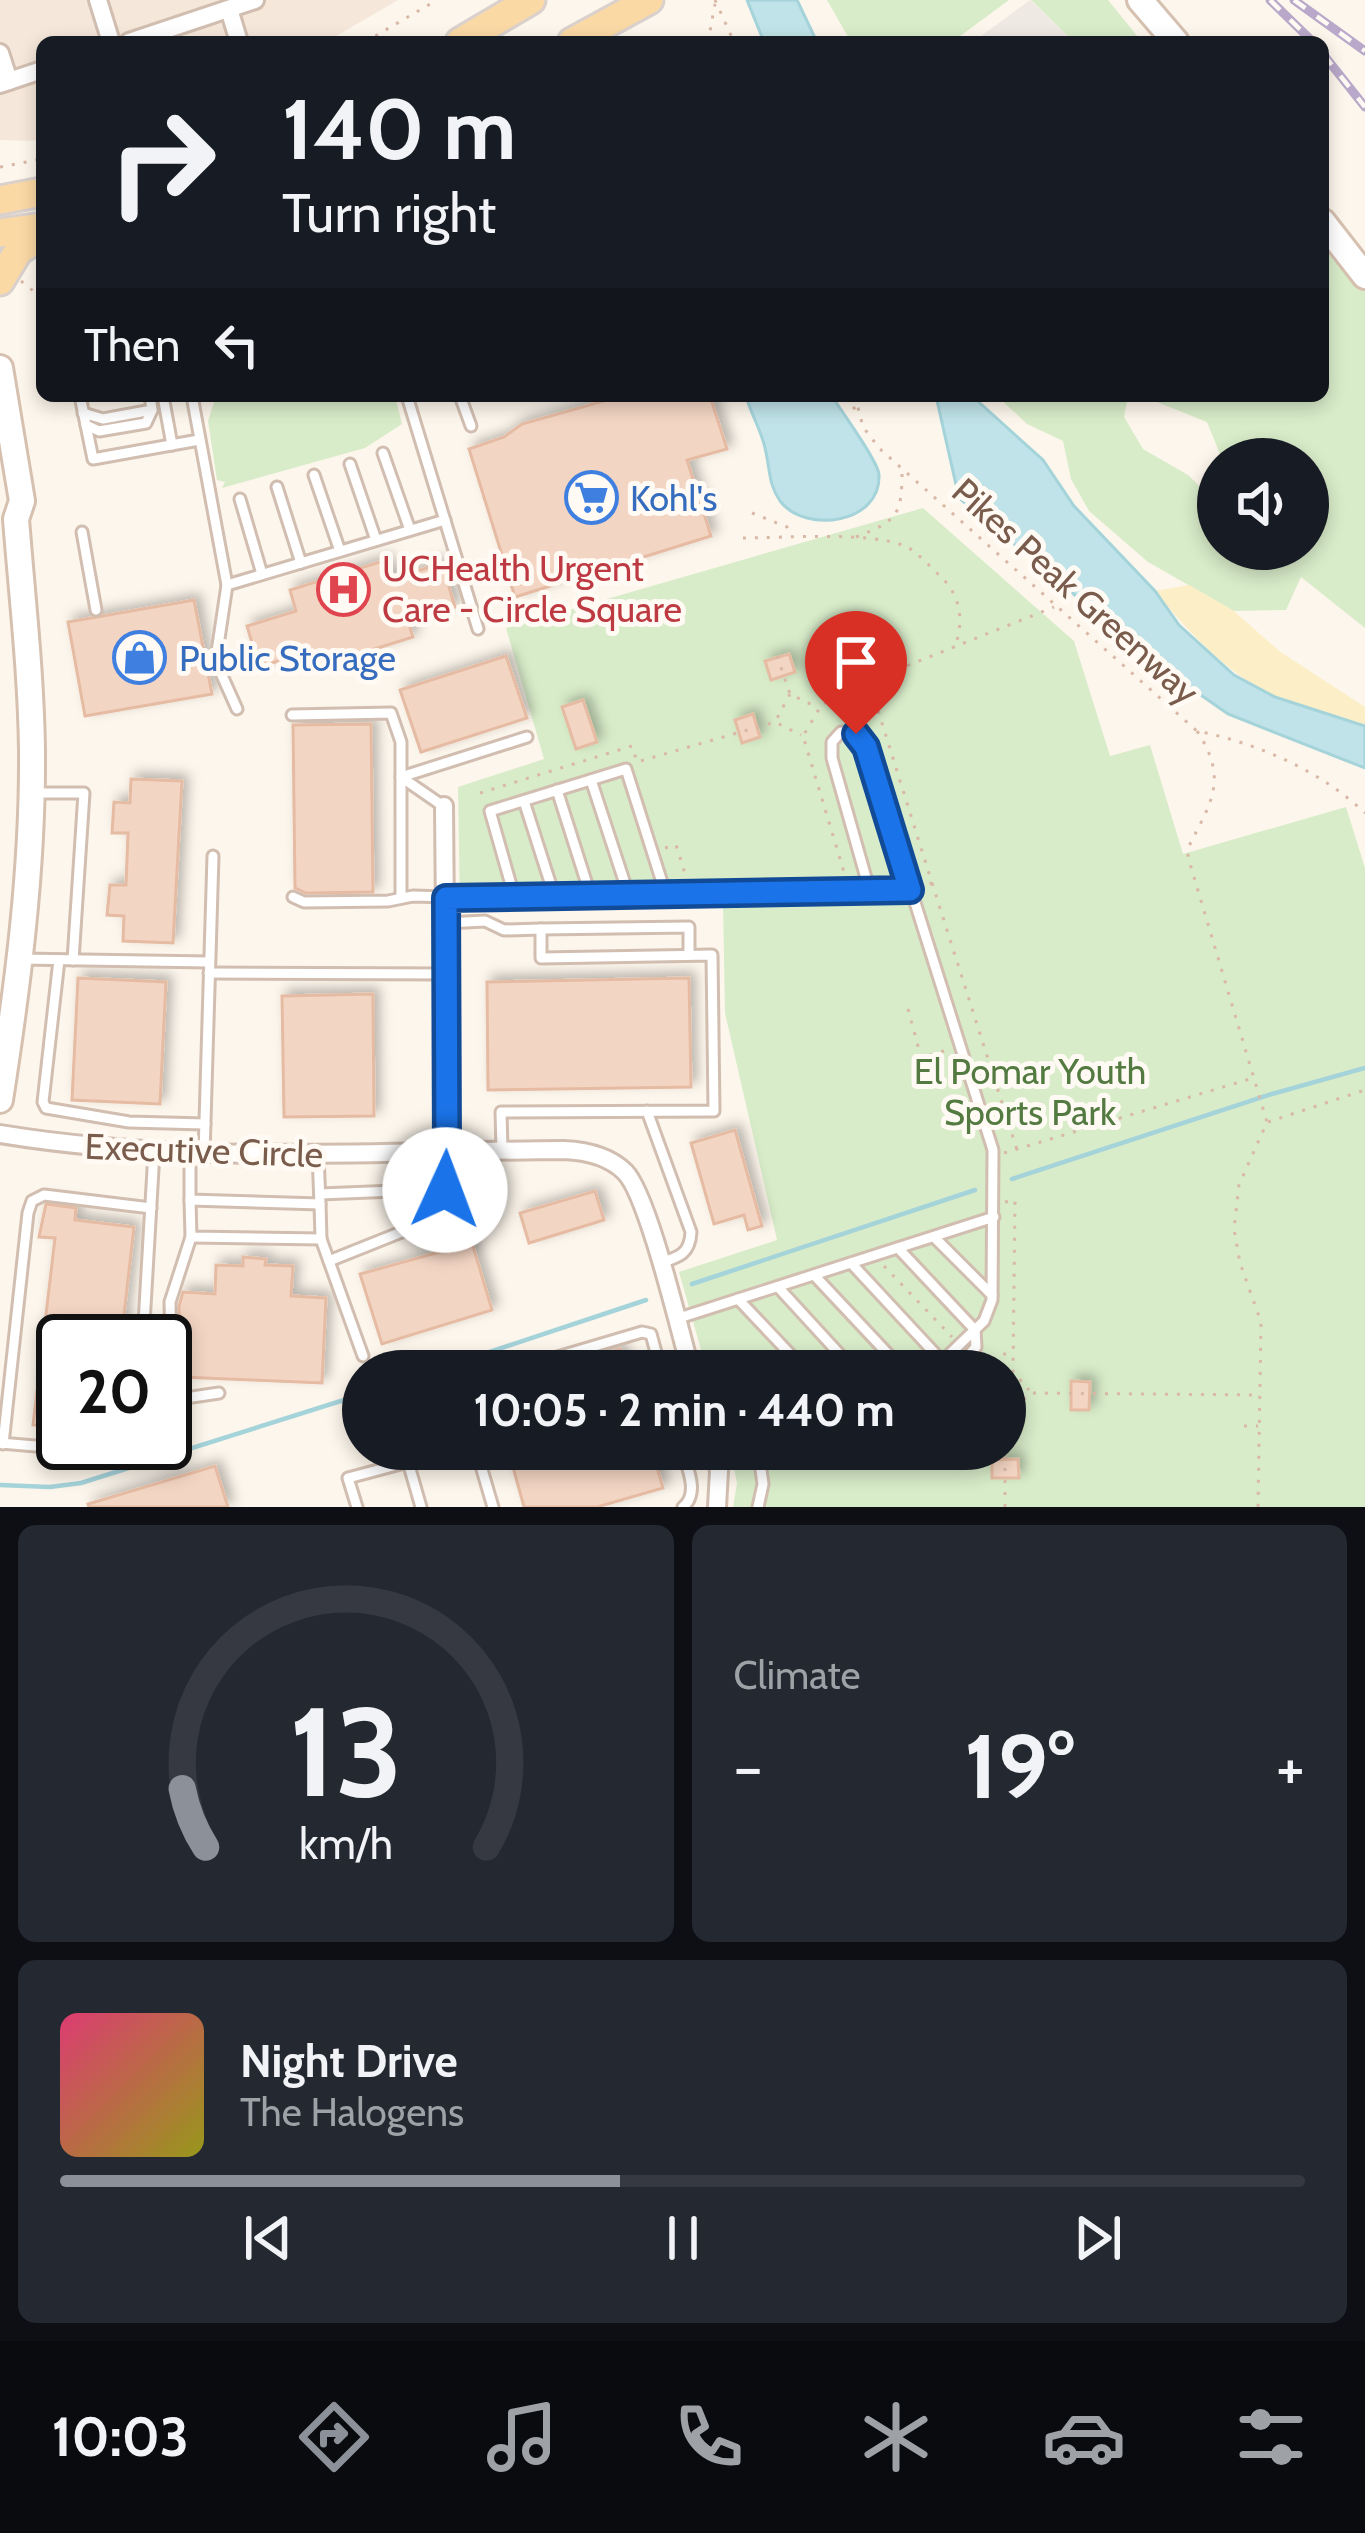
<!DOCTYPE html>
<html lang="en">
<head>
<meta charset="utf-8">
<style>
	body { margin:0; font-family:Cabin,sans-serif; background:#242831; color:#f1f3f6; height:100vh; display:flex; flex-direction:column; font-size:45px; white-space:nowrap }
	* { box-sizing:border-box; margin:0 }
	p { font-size:39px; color:#9ea1a6 }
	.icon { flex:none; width:66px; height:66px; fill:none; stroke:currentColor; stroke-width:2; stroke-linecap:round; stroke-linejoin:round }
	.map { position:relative; height:1507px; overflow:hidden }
	.drawer { display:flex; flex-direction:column; gap:18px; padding:18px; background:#0d0f14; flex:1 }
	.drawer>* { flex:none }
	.hud { position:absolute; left:36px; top:36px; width:1293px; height:366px; border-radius:18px; box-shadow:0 6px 18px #0003; background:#171b24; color:#f1f3f6; overflow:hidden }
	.buttons { position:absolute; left:1197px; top:438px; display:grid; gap:24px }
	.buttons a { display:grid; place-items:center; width:132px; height:132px; border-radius:50%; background:#171b24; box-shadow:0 6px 18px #0003; font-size:60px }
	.speed { position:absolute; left:36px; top:1314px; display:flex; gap:24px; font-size:60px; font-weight:700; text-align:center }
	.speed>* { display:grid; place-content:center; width:156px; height:156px; border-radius:50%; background:#171b24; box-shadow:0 6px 18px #0003; line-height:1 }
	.speed .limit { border:6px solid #111; border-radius:18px; background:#fff; color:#111 }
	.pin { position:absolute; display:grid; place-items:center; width:102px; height:102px; color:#fff; margin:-123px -51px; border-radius:50% 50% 50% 0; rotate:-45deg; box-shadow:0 0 12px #0007 }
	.pin .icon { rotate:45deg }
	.me { position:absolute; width:132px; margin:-66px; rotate:2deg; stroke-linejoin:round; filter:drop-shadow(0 0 9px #0008) }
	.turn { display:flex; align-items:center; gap:42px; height:252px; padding:0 48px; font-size:54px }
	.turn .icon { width:156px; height:156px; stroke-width:2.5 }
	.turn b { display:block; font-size:84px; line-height:102px }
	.then { display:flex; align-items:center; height:114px; padding:0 48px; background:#0003; gap:24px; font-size:45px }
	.big { font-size:90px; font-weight:800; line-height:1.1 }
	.drawer .tile { flex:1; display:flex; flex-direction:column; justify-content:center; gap:18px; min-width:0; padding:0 42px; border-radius:18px; background:#242831 }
	.drawer .dial { align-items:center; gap:0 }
	.dial svg { height:312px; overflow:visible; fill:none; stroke:#363941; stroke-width:7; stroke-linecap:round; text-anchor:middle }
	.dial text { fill:#f1f3f6; stroke:none }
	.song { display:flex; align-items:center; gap:36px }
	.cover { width:144px; height:144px; border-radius:18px; background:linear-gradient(135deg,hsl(340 70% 55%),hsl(60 70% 35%)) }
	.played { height:12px; border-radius:6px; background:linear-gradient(90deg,#8c9099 45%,#363941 45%) }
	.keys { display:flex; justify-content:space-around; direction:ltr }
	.heat { display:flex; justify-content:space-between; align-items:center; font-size:66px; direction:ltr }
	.drawer .tiles { flex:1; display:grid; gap:18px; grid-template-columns:1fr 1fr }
	.tile:last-child { grid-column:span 2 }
	.trip { position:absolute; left:342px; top:1350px; width:684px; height:120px; border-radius:60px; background:#171b24; box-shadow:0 6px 18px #0003; font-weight:800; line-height:120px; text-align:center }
	.tabs { display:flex; height:192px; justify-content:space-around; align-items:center; background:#090b0e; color:#9ea1a6 }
	.tabs .icon { width:84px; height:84px }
	.tabs .selected { color:#8c9099 }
	.tabs b { font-size:54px; color:#f1f3f6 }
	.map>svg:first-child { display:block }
</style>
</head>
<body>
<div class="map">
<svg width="1365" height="1507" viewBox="0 0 1365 1507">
	<defs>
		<filter id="shadow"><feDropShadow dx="5.5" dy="-5.5" stdDeviation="6" flood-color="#0004"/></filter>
	</defs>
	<rect width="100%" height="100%" fill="#fdf6ec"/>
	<polygon fill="#f5e8da" points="0,0 398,0 326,42 42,42 42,139 32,141 0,140"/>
	<polygon fill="#efe9e4" points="1030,0 1074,42 973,42"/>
	<g fill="#d8ecc9">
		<polygon points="827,0 1009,0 952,42 851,42"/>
		<polygon points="1031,0 1108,0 1142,42 1074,42"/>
		<polygon points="1323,228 1365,283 1365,628 1301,577 1286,610 1234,611 1148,562 1089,511 1071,479 1063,441 1027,424 997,396 1128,396 1124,417 1143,449 1188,475 1218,504 1218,549 1308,549 1308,459 1222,459 1207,422 1142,396 1323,396"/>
		<polygon points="216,396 395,396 402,424 365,448 222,488 225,482 217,480 208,421"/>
		<polygon points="923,508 1074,641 1110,756 1150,745 1183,854 1346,807 1365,868 1365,1507 733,1507 737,1483 730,1449 1005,1449 1005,1371 707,1371 679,1272 777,1240 725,1013 723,905 460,908 458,787 544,759 506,628"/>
	</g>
	<path fill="#fcefc7" d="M 1189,585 L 1234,611 L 1279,651 L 1365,707 L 1365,726 C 1266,707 1217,667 1155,591 Z"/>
	<g fill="#bfe3e8" stroke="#a5d3da" stroke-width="3">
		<polygon points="747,0 797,0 817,42 764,42"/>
		<path d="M 746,396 L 832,396 C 841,411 879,462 879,475 C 881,524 805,534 780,501 C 768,484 770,467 765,448 C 761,430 751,414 746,396 Z"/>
		<polygon points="936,396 972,396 1043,460 1074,506 1155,591 1179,625 1234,675 1275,697 1365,726 1365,768 1228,714 1162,668 959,498"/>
	</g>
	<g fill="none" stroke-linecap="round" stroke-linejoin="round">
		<g stroke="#a5d3da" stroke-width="4.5">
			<polyline points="1012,1179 1272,1094 1365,1068"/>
			<polyline points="692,1284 975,1190"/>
			<polyline points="432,1371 646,1300"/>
			<polyline points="0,1485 50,1487 81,1483 363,1394"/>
		</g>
	</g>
	<g fill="#f3d5c3" stroke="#e6bba3" stroke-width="3" filter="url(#shadow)">
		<polygon points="641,396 710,396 727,449 687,460 711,536 515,597 469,449 504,437 522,424 607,400"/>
		<polygon points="386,560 392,579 442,563 455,607 408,622 413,637 314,668 309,652 259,667 247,626 296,611 290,590"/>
		<polygon points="194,600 212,694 85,716 68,622"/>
		<polygon points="789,654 795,672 771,680 765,661"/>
		<polygon points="506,656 527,718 421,752 400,690"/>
		<polygon points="583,700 597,742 576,749 562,707"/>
		<polygon points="753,714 760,737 742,743 735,720"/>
		<polygon points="371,724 373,892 306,893 295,888 293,725"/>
		<polygon points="131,779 182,781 173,943 123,941 124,916 107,915 110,885 126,885 128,833 112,833 114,802 130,803"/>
		<polygon points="78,978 166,982 160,1104 72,1100"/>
		<polygon points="689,978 691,1087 488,1090 487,982"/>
		<polygon points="373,994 374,1116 284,1117 282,996"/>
		<polygon points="735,1130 762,1226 748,1230 744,1215 714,1224 691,1143"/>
		<polygon points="595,1191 604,1220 529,1243 520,1213"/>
		<polygon points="46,1204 76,1208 75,1220 134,1227 121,1341 63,1341 63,1428 33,1425 55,1238 39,1237"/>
		<polygon points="472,1243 492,1310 382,1344 360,1274"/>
		<polygon points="243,1257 266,1259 265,1265 293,1266 291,1296 326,1298 322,1383 181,1377 179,1306 183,1292 215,1294 216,1265 243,1266"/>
		<polygon points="620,1349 627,1371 556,1371 556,1368"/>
		<polygon points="1071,1381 1090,1382 1089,1410 1071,1410"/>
		<polygon points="508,1449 558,1449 562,1466 622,1449 652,1449 663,1488 597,1507 524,1507"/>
		<polygon points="1018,1459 1019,1478 992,1478 992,1460"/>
		<polygon points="215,1466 228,1507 89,1507 88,1504"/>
	</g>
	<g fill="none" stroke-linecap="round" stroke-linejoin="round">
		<defs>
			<g id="lane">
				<polyline points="80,396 93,459 199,440"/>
				<polyline points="163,396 172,445"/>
				<polyline points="192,396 227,585 217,652 220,671 237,709"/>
				<polyline points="407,396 478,629"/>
				<polyline points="460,396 471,426"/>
				<polyline points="83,413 103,419 152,410 150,396"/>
				<polyline points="86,425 99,431 146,423 152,410"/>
				<polyline points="383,453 410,530"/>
				<polyline points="350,464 376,540"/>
				<polyline points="314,475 340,551"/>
				<polyline points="277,487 301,563"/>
				<polyline points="240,499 262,574"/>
				<polyline points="82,532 96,610"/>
				<polyline points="227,585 445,520"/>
				<polyline points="292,715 391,713 401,742 401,777 443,806"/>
				<polyline points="591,780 629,896"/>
				<polyline points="557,790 591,897"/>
				<polyline points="37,793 84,793 73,960"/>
				<polyline points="524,801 555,898"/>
				<polyline points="870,892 832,758 832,742 841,732 856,734 866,747 993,1150 992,1300 984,1321 932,1371"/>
				<polyline points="293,897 304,902 388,901 413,896 515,899 911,890"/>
				<polyline points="401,898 401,777 527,737"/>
				<polyline points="515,899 490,811 626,769 666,895"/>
				<polyline points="446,923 485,921 504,930 541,929 541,958 712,955 714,1111 501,1112 502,1150"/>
				<polyline points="541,929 689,927 689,955"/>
				<polyline points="21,959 209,962"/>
				<polyline points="59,960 43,1102 46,1108 129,1122 205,1124"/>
				<polyline points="209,973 446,974"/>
				<path d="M 647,1111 L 691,1232 C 690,1254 679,1257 660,1263"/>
				<polyline points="190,1154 190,1200 320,1204 318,1154"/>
				<polyline points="204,1154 213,856"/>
				<polyline points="320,1194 445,1189"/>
				<polyline points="190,1200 191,1237 321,1239 320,1204"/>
				<polyline points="191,1237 170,1302 172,1400 219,1393"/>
				<polyline points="934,1237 992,1295"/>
				<polyline points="321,1239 363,1356"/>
				<polyline points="329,1261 449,1213 438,1151"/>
				<polyline points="851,1263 942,1361 964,1361 976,1347 975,1330 898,1248"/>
				<polyline points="814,1275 904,1371"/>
				<polyline points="778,1287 855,1371"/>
				<polyline points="738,1299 806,1371"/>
				<polyline points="676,1319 994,1217"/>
				<polyline points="143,1341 154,1152"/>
				<polyline points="510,1371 642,1332 651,1334 661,1371"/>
				<polyline points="0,1443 82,1450 110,1443"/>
				<polyline points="3,1444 28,1213 32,1201 44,1195 151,1208"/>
				<polyline points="476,1449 493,1507"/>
				<path d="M 682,1449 C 687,1468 700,1493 683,1507"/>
				<polyline points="758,1449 763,1484 758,1507"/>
				<polyline points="357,1507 348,1478 408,1462 421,1507"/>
			</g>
			<g id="street">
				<polyline points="98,0 111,42"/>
				<polyline points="229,9 239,42"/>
				<polyline points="129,42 255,0"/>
				<polyline points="0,53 9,81"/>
				<polyline points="0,84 42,70"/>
				<polyline points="444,806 447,1150"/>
				<path d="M 0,1134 C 187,1165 375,1151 564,1150 C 586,1151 609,1156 625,1172 C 648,1195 680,1332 691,1371"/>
				<polyline points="714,1449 719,1471 717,1507"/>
			</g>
			<g id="secondary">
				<polyline points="1140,0 1176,42"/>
				<polyline points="1323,222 1365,276"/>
				<path d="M 0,368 L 22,501 L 16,519 C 22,596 31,673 32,750 C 33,868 18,984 0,1100"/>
			</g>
			<g id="primary">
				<polyline points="460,42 531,0"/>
				<polyline points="572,42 649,0"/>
				<polyline points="0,200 42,192"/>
				<polyline points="0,233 42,227"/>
				<polyline points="0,281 18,251 42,235"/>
			</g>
		</defs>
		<use href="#lane" stroke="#d1beb0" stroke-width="15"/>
		<use href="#street" stroke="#d1beb0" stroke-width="22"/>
		<use href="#secondary" stroke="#d6c0b0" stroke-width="30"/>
		<use href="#primary" stroke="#dad1cd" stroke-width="33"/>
		<g stroke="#d9b8a5" stroke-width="3" stroke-dasharray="3 9" stroke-linecap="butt">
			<polyline points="715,0 734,42"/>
			<polyline points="365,42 437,0"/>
			<polyline points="708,42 715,4"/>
			<polyline points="0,167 42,159"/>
			<polyline points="21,281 42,298"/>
			<polyline points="848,396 858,416"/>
			<path d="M 855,396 L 863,427 L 880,449 L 1197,731 C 1257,743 1321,771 1365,813"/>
			<polyline points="752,513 787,527 791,536"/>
			<path d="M 856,537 C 897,521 902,516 902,471"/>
			<path d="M 743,538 C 786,538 868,531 905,546 C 918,552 931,568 941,577 C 961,596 964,621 955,647"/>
			<polyline points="777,656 790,694 816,707"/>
			<polyline points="871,688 932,883 924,886"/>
			<polyline points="790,694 775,722 801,735"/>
			<path d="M 1197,731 C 1229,780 1211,802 1188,848 L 1188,857 L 1267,1122 L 1239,1185 L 1234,1229 L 1240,1263 L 1261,1322 L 1258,1507"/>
			<polyline points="480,793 632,746 637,762 775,722"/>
			<polyline points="665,848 676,845 688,883"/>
			<polyline points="847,882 803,736 822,704 870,687 869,681 1054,607"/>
			<polyline points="932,883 1017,1150"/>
			<polyline points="908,1009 921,1057"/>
			<polyline points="928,1084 921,1058 950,1049"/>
			<polyline points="1268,1122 1365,1090"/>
			<polyline points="1004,1153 1253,1078"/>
			<polyline points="1005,1202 1015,1200 1013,1372 1029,1390"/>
			<polyline points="884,1266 952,1337"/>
			<polyline points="976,1362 983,1369 999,1354 1011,1354"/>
			<polyline points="1005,1415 1031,1393 1259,1395"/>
			<polyline points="1244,1426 1258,1426"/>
			<polyline points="1005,1444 1005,1507"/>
		</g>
		<use href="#lane" stroke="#fff" stroke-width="9"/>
		<use href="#street" stroke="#fff" stroke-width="16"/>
		<use href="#secondary" stroke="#fff" stroke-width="24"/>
		<use href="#primary" stroke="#fbd9a5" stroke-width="27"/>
		<defs>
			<g id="rail">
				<polyline points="1270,0 1313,42"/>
				<polyline points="1294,0 1365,51"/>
				<polyline points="1323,54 1365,107"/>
			</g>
		</defs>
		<use href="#rail" stroke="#b9a8c9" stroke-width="9"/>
		<use href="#rail" stroke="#fffaf3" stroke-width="4.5" stroke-dasharray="14" stroke-linecap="butt"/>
	</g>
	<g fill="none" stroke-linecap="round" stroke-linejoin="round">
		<defs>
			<polyline id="route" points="445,1190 438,1150 447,1150 446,898 910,890 866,747 856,734"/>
		</defs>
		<use href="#route" stroke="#114b97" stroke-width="30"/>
		<use href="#route" stroke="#1a73e8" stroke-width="21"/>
	</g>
	<defs>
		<symbol id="supermarket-ring" viewBox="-11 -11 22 22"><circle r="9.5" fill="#fffaf3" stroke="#3f7fe0" stroke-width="1.5"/><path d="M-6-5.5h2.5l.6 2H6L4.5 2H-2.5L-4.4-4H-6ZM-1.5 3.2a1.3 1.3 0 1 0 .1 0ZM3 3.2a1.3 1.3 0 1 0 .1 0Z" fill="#3f7fe0"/></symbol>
		<symbol id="hospital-ring" viewBox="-11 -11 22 22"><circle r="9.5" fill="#fffaf3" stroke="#e0444e" stroke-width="1.5"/><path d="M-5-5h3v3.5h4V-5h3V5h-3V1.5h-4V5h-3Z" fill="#e0444e"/></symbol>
		<symbol id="shop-ring" viewBox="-11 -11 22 22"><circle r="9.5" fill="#fffaf3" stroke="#3f7fe0" stroke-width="1.5"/><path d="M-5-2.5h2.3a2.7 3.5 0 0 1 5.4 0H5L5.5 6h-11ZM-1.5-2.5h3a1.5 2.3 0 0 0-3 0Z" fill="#3f7fe0"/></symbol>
	</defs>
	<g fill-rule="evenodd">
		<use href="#supermarket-ring" x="562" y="468" width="59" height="59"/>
		<use href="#hospital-ring" x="314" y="560" width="59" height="59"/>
		<use href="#shop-ring" x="110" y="628" width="59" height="59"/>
	</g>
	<g text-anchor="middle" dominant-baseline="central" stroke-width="10" stroke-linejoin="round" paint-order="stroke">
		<g font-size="36" fill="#366cbe" stroke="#fffaf3" text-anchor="start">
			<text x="630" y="498">Kohl's</text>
			<text x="179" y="658">Public Storage</text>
		</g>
		<g font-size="36" fill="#be3a42" stroke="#fffaf3" text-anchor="start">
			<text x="382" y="568">UCHealth Urgent<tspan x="382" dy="41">Care - Circle Square</tspan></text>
		</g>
		<g font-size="36" fill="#7a5c4d" stroke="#fffaf3">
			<text transform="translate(1076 591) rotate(42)">Pikes Peak Greenway</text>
			<text transform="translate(204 1150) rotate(2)">Executive Circle</text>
		</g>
		<g font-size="36" fill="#537a41" stroke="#fffaf3">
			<text x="1030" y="1071">El Pomar Youth<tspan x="1030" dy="41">Sports Park</tspan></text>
		</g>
	</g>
</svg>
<div class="buttons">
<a><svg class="icon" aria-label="sound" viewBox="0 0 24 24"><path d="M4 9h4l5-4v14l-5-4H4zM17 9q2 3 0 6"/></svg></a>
</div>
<div class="speed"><div class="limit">20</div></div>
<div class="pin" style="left:856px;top:734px;background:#d93025"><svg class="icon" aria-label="arrive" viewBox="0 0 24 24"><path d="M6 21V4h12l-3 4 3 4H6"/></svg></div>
<svg class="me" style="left:445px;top:1190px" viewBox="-20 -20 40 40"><circle r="19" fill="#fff"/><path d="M0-13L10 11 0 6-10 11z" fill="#1a73e8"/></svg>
<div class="trip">10:05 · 2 min · 440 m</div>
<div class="hud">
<div class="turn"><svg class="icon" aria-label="right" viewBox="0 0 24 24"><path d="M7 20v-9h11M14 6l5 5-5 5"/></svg><div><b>140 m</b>Turn right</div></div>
<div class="then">Then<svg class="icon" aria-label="left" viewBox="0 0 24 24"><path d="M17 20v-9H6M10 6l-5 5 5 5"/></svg></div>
</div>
</div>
<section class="drawer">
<div class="tiles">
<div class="tile dial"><svg viewBox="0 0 100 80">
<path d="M14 69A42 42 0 1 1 86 69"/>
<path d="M14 69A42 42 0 0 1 8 54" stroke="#8c9099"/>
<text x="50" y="56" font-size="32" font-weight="700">13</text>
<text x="50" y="72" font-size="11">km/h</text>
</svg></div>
<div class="tile"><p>Climate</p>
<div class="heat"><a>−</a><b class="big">19°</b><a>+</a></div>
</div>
<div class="tile">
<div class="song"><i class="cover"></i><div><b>Night Drive</b><p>The Halogens</p></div></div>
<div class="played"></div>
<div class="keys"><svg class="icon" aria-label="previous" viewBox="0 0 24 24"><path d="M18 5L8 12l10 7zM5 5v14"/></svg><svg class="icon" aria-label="pause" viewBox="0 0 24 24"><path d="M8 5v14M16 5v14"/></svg><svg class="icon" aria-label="next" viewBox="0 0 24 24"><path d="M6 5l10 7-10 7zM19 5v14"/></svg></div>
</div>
</div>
</section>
<nav class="tabs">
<b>10:03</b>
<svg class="icon selected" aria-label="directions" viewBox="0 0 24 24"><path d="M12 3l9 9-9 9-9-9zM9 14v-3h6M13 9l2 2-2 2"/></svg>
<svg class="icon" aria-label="music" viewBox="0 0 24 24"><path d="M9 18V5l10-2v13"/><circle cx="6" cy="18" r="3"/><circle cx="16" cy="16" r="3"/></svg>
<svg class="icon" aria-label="phone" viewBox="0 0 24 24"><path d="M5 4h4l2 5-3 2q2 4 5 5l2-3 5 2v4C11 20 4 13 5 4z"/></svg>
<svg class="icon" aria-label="climate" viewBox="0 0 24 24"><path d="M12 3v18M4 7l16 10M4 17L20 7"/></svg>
<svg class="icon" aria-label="car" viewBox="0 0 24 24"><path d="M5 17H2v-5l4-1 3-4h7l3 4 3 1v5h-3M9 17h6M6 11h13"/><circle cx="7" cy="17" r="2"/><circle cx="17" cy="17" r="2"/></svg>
<svg class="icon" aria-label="filters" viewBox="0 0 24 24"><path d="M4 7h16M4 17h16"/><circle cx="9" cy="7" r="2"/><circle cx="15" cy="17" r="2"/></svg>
</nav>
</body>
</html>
